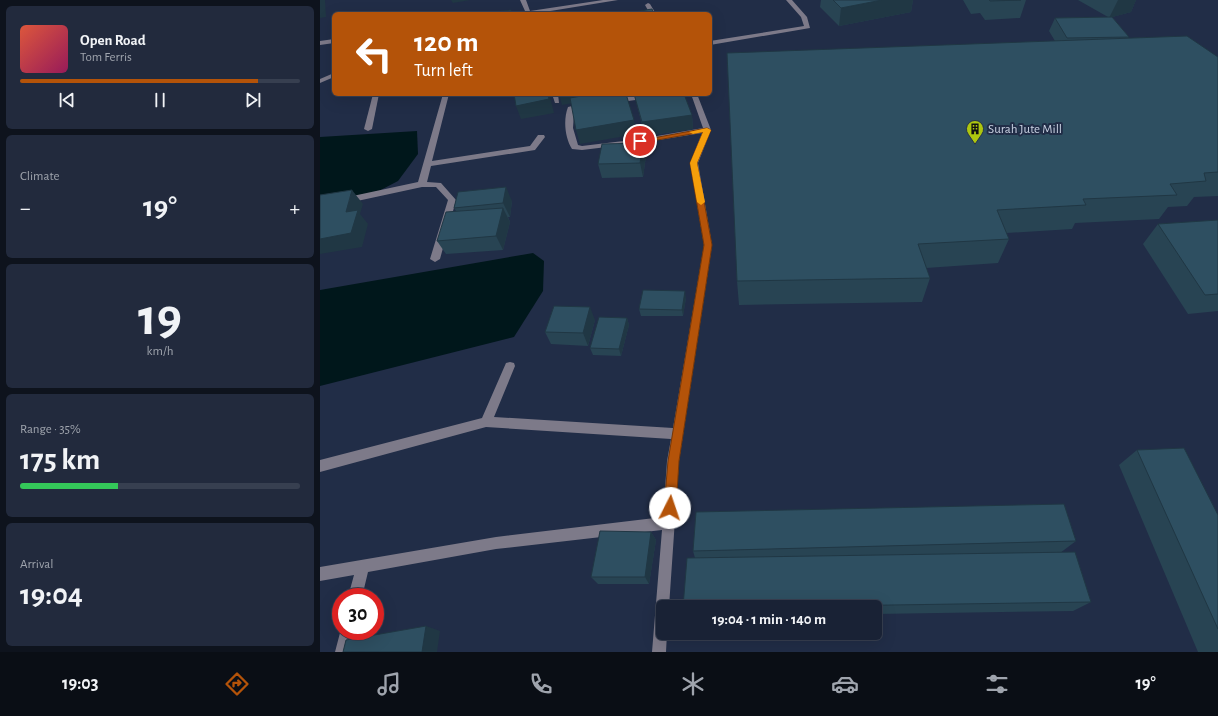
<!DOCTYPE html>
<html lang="en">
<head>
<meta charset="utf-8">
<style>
	body { margin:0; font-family:"Alegreya Sans",sans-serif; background:#222a3d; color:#f1f3f6; height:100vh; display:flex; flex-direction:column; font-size:15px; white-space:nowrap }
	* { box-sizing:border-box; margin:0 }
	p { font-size:13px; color:#9fa4ad }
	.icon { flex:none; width:22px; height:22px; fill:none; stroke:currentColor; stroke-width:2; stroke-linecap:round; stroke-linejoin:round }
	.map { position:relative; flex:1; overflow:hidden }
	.side { display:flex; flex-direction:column; gap:6px; padding:6px; background:#0e131d; width:320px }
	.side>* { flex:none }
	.guide { position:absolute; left:12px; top:12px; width:380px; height:84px; border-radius:6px; box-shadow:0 4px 16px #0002,0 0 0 1px #373f50; background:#b45309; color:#fff; overflow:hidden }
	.speed { position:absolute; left:12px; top:588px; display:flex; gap:8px; font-size:20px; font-weight:700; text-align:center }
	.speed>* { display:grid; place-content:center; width:52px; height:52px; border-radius:50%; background:#192235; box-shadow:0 4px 16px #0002,0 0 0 1px #373f50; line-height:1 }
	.speed .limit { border:6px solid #d22; background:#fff; color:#111 }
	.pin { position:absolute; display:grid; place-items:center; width:34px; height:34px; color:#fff; margin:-17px; border:2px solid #fff; border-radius:50%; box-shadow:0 1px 4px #0007 }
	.me { position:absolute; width:44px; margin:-22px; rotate:4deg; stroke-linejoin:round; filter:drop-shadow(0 0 3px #0008) }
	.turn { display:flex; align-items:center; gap:14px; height:84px; padding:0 16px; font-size:18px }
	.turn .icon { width:52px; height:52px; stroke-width:2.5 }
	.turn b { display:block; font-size:28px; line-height:34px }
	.big { font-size:30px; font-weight:700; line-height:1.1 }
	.side .tile { flex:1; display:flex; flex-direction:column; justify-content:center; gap:6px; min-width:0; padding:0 14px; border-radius:6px; background:#222a3d }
	.side .dial { align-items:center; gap:0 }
	.dial b { font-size:52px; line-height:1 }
	.song { display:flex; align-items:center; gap:12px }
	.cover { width:48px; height:48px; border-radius:6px; background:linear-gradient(135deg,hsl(10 70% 55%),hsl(330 70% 35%)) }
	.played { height:4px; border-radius:2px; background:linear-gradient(90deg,#b45309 85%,#373f50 85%) }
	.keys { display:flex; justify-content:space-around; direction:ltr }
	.heat { display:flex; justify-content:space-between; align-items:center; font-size:22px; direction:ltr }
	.charge { height:6px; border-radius:3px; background:linear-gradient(90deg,#34c759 35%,#373f50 0) }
	.trip { position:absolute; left:336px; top:600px; width:226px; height:40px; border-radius:6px; background:#192235; box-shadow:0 4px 16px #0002,0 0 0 1px #373f50; font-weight:700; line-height:40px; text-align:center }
	.tabs { display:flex; height:64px; justify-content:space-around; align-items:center; background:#0a0e15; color:#9fa4ad }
	.tabs .icon { width:28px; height:28px }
	.tabs .on { color:#b45309 }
	.tabs b { font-size:18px; color:#f1f3f6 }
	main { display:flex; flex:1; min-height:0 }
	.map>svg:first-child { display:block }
</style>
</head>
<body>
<main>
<section class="side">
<div class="tile">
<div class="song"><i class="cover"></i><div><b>Open Road</b><p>Tom Ferris</p></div></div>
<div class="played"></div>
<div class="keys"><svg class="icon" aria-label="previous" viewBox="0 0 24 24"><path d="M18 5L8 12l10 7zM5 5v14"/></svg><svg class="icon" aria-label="pause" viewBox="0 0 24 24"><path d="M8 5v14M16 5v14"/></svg><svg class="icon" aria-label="next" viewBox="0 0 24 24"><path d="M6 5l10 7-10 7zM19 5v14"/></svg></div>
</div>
<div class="tile"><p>Climate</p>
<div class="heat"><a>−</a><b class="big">19°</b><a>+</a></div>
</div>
<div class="tile dial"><b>19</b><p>km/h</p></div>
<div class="tile"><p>Range · 35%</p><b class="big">175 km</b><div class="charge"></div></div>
<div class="tile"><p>Arrival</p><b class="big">19:04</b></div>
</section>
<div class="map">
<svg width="898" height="652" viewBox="0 0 898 652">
	<rect width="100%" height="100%" fill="#212d47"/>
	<g fill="#00171b">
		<polygon points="97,131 98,154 78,181 55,193 0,201 0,137"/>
		<polygon points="213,253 224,261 223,291 194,337 0,386 0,290"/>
	</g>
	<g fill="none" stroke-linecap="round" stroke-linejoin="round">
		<g fill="#7d7a89" fill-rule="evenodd">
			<polygon points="200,0 206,0 210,11 283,0 298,0 212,14 196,14 205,11"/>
			<polygon points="466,0 472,0 487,17 490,28 390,45 390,41 484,26 481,17"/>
			<polygon points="328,3 330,4 336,14 330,14 325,5"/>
			<polygon points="14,39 14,43 0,45 0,41"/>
			<polygon points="14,73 14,77 0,83 0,79"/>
			<polygon points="53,94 59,94 52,129 48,131 44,129"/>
			<polygon points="123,94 129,94 112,161 210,146 218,135 224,135 225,137 215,150 111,166 107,182 121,183 136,200 120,259 115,262 110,259 128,200 116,187 102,187 0,209 0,203 98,182"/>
			<polygon points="232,94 238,94 239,103 235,103"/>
			<polygon points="329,94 347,94 344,96 294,103 290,101 294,99"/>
			<path d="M 371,94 L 377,94 L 391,130 L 378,163 L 392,245 L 359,461 L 349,607 L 343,607 L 343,633 L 347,633 L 346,652 L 332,652 L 342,530 L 176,549 L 48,572 L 42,597 L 28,597 L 34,575 L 0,581 L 0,567 L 176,537 L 343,517 L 347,461 L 351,439 L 166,427 L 0,472 L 0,460 L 162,418 L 186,363 L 190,362 L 194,363 L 195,366 L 174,417 L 353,428 L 384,245 L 370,163 L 382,133 L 320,143 L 262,150 L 252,149 C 245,138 243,120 248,107 L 265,103 L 269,105 L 254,110 L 254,113 L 253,128 L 258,145 L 262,146 L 320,139 L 383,128 Z"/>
			<polygon points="21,629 21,631 34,631 29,652 15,652"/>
		</g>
	</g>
	<g fill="#284453">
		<polygon points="501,0 593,0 591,12 519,26 500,7"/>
		<polygon points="643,0 706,0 700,18 665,20 660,13 651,14"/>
		<polygon points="758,0 817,0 816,0 811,12 792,17 809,37 808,38 898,57 898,196 874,197 867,206 848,207 839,219 755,223 752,229 686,233 689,239 678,263 606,268 610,278 602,302 419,305 417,281 735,41 729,31 735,18 788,17"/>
		<polygon points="314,94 364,94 372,115 373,129 325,136"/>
		<polygon points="326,156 323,177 282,178 278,164"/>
		<polygon points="192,201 190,217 188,217 190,222 183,250 126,254 117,241 136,211 134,208"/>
		<polygon points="898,220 898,311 868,314 823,244 838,224"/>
		<polygon points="366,298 363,316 321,316 319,309"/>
		<polygon points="307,318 309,325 301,356 273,355 270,348"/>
		<polygon points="275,320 268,346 231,344 225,332"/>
		<polygon points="817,450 898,515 898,652 878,652 799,465"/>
		<polygon points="331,532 336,540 329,584 278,584 271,577"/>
		<polygon points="756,541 740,553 771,602 753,611 555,614 555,607 363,607 375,558 373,551"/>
	</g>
	<g fill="#203744">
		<polygon points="0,0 5,0 6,17 0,18"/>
		<polygon points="131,0 150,0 133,3"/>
		<polygon points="562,0 593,0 591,12 519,26 521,8"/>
		<polygon points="798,0 817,0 816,0 811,12 789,18"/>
		<polygon points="228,94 229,94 230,97 234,113 201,119 196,106"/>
		<polygon points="239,94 299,94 299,95 242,105"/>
		<polygon points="372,115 373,129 325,136 322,122"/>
		<polygon points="314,120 317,134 260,144 256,130"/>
		<polygon points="323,143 326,156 323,177 320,163"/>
		<polygon points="186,187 192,201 190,217 183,203"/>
		<polygon points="32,190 43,204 40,214 48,224 42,247 0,254 0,239 26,212"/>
		<polygon points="183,208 190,222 183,250 176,236"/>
		<polygon points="365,291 366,298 363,316 362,310"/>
		<polygon points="270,307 275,320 268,346 263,333"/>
		<polygon points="307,318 309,325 301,356 299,349"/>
		<polygon points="331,532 336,540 329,584 325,577"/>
		<polygon points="106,626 120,631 117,652 102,652"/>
	</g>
	<g fill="#2e4f61" stroke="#203744">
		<polygon points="513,0 562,0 521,8"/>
		<polygon points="669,0 701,0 670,1"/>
		<polygon points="332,9 334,14 309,14 308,13"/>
		<polygon points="191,10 191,14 175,14 175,12"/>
		<polygon points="792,17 809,37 747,38 735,18"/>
		<polygon points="867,36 898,57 898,172 884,173 886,181 850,184 857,195 763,199 766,205 677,210 689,239 598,244 610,278 417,281 407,53"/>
		<polygon points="194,94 228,94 229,99 196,106"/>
		<polygon points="273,94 306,94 314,120 256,130 250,98"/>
		<polygon points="314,94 364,94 372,115 322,122"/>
		<polygon points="323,143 320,163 278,164 282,144"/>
		<polygon points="186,187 183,203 134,208 138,192"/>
		<polygon points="32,190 26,212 38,210 31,233 0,239 0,195"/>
		<polygon points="183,208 176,236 117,241 126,212"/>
		<polygon points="898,220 898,294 885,295 838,224"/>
		<polygon points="323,290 365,291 362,310 319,309"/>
		<polygon points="234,306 270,307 263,333 225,332"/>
		<polygon points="279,317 307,318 299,349 270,348"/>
		<polygon points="864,448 898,515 898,629 817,450"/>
		<polygon points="744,504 756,541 373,551 376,512"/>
		<polygon points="280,531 331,532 325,577 271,577"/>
		<polygon points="755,552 771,602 439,607 363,607 367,558"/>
		<polygon points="106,626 102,652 23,652 26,640"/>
	</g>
	<polygon fill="#b45309" stroke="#753606" points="387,128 391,130 377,163 392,245 359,461 356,508 354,512 350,513 346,512 344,508 348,461 384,245 370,163 383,132 320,143 317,141"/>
	<polygon fill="#f59e0b" points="387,128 391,130 377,163 385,202 381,205 377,202 370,163 383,132 373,134 369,132"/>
	<defs>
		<symbol id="building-pin" viewBox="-11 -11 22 30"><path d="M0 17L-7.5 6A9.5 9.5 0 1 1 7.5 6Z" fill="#adc60f" stroke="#212d47"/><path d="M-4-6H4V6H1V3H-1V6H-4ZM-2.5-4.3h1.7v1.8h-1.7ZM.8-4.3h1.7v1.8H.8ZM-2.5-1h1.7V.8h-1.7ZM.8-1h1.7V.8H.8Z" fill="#111"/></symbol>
	</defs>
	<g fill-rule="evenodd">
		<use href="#building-pin" x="645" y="119" width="20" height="27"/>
	</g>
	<g text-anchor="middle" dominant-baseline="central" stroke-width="4" stroke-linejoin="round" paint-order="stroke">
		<g font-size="13" fill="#cad2e3" stroke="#212d47" text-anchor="start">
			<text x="668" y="129">Surah Jute Mill</text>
		</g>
	</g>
</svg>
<div class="speed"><div class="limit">30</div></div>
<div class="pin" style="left:320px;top:141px;background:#d93025"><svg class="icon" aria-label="arrive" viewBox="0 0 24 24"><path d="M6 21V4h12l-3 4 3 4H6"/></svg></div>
<svg class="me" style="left:350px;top:508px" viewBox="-20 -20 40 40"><circle r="19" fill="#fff"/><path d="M0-13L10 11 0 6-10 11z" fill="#b45309"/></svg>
<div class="trip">19:04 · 1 min · 140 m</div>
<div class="guide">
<div class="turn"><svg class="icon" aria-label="left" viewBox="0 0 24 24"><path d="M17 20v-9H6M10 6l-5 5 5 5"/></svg><div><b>120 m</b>Turn left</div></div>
</div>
</div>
</main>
<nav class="tabs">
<b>19:03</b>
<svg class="icon on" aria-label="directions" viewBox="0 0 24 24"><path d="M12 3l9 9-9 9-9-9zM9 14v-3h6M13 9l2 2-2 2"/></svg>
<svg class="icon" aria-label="music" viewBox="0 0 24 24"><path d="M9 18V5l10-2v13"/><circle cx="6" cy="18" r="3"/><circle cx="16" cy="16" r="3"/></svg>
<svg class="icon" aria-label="phone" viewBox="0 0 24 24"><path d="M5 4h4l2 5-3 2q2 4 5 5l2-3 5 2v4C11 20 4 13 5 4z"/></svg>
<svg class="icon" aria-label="climate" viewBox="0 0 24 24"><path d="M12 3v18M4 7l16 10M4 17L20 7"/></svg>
<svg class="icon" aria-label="car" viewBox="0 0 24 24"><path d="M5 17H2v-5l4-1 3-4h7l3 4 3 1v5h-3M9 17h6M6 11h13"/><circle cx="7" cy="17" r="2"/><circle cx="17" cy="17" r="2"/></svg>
<svg class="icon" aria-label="filters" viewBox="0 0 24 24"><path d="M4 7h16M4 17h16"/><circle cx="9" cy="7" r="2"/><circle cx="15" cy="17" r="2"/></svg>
<b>19°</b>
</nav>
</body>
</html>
